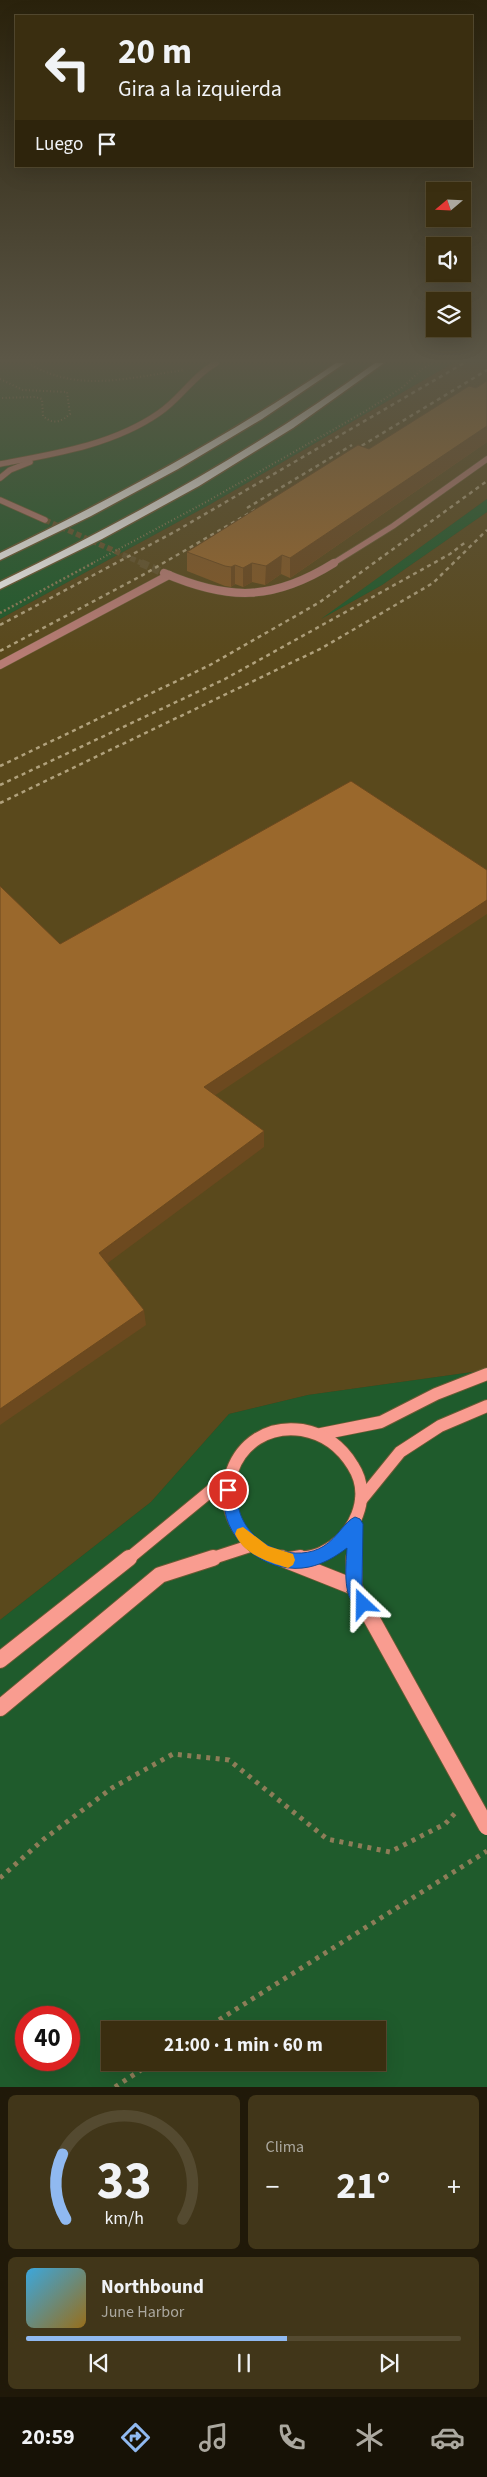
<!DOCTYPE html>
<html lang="es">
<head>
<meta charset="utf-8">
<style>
	body { margin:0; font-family:"Source Sans 3",sans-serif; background:#413619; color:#f1f3f6; height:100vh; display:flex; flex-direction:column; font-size:19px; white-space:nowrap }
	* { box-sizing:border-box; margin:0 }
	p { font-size:16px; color:#aba89f }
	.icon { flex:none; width:28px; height:28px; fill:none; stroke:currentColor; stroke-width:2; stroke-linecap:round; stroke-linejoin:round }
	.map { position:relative; height:2087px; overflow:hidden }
	.side { display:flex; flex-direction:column; gap:8px; padding:8px; background:#201909; flex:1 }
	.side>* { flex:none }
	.hud { position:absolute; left:15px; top:15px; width:458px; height:152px; border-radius:0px; box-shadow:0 5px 20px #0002,0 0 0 1px #544a30; background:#3a2e10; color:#f1f3f6; overflow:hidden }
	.needle { width:32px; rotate:251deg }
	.controls { position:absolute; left:426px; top:182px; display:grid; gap:10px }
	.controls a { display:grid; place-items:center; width:45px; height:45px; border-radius:0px; background:#3a2e10; box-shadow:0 5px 20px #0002,0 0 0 1px #544a30; font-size:25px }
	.speed { position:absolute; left:15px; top:2006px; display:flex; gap:10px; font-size:25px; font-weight:700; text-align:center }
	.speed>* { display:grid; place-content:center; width:65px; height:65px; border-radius:50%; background:#3a2e10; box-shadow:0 5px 20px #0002,0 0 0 1px #544a30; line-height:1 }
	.speed .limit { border:8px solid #d22; background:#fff; color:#111 }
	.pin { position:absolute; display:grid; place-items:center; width:42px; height:42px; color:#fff; margin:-21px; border:2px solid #fff; border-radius:50%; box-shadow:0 1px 5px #0007 }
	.me { position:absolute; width:55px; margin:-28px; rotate:337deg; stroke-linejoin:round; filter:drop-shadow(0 0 4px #0008) }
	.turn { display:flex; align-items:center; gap:18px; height:105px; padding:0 20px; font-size:22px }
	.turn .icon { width:65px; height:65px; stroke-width:2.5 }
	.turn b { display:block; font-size:35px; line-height:42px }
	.then { display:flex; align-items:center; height:48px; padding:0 20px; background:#0003; gap:10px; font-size:19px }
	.big { font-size:38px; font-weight:700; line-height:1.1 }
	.side .widget { flex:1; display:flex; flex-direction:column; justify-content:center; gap:8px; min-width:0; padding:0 18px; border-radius:8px; background:#413619 }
	.side .dial { align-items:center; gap:0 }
	.dial svg { height:130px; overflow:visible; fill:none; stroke:#544a30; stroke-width:7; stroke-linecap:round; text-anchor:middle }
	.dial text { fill:#f1f3f6; stroke:none }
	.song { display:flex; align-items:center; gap:15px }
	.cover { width:60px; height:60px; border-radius:8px; background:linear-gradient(135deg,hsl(200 70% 55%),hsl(40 70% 35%)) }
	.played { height:5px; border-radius:2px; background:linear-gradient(90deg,#90b9f0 60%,#544a30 60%) }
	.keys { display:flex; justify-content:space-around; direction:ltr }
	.heat { display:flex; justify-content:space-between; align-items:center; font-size:28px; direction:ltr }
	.side .tiles { flex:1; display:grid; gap:8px; grid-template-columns:1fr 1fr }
	.widget:last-child { grid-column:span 2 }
	.trip { position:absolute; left:101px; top:2021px; width:285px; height:50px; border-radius:0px; background:#3a2e10; box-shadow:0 5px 20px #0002,0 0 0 1px #544a30; font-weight:700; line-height:50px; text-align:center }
	.tab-bar { display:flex; height:80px; justify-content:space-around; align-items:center; background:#171206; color:#aba89f }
	.tab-bar .icon { width:35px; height:35px }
	.tab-bar .active { color:#90b9f0 }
	.tab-bar b { font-size:22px; color:#f1f3f6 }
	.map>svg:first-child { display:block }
</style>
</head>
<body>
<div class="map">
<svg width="487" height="2087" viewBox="0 0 487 2087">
	<rect width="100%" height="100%" fill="#4d3d16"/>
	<polygon fill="#5a491c" points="453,363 487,363 487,499 326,616 382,585 487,512 487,1370 308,1395 229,1414 151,1502 0,1620 0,619 209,505"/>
	<g fill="#1f5b2c" fill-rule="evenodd">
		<polygon points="0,363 453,363 209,505 0,619"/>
		<polygon points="487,499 487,512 382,585 321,619"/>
		<path d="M 487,1370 L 487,2087 L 0,2087 L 0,1620 L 151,1502 L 229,1414 L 308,1395 ZM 26,2018 L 69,2018 L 69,2060 L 26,2060 ZM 110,2030 L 378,2030 L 378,2062 L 110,2062 Z"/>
	</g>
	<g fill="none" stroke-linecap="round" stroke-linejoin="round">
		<polyline stroke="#65552e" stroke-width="5.5" stroke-dasharray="5.5 3" stroke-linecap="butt" points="45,520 144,564"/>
		<polyline stroke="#65552e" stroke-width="8" stroke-dasharray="8 4" stroke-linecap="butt" points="141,563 164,573"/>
		<defs>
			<polyline id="lane" points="0,665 169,575"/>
			<g id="street-far1">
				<path d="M 0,464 C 54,454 113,445 159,413 C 180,399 193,376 216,363"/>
				<polyline points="0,478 10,470 30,462"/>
				<polyline points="0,500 45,520"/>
				<polyline points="332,564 393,526 487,459"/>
			</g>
			<path id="street" d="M 164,573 C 229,601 273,601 334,563"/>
			<g id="secondary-far1">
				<polyline points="321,1434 381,1422 436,1394 487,1374"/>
				<polyline points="361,1500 400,1452 440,1426 487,1406"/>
				<polyline points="128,1559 230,1475"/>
				<polyline points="210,1559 253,1545"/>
				<path d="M 285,1559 C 275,1556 265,1554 257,1548 C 202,1509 231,1420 302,1430 C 325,1434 341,1446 353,1466 C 373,1497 354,1537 323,1552 C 315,1557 303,1557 294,1559"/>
				<polyline points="354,1559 355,1524"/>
			</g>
			<g id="secondary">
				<polyline points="281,1558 354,1587 354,1558"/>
				<polyline points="289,1560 300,1558"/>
				<polyline points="0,1660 129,1558"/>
				<polyline points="0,1708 160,1575 213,1558"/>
			</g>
			<g id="highway">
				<path d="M 336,363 L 345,363 L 262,419 L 178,469 L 91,516 L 0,560 L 0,553 C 116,497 229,436 336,363 Z"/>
				<path d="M 375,363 L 384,363 L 293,428 L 199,486 L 102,539 L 0,589 L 0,582 C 131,518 257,449 375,363 Z"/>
			</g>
		</defs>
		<use href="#lane" stroke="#695a33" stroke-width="9"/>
		<use href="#street-far1" stroke="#695a33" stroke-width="7"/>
		<use href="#street" stroke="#695a33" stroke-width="9"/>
		<use href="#secondary-far1" stroke="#695a33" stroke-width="14"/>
		<use href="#secondary" stroke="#695a33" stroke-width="18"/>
		<use href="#highway" stroke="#695a33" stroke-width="3"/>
		<g stroke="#8d7d58" stroke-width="2" stroke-dasharray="1 2.5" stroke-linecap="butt">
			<path d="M 28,363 C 79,394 129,377 185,370"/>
			<path d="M 0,379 L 23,390 L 67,392 L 70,414 C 61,422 53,425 43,416 L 42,399 L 35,397 L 0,398"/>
			<polyline points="91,564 206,502 364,412 403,387 422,369 433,363"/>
		</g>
		<polyline stroke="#8d7d58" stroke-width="2.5" stroke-dasharray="2 2.5" stroke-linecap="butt" points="0,613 93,563"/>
		<g stroke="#8d7d58" stroke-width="5" stroke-dasharray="4 5.5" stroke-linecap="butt">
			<polyline points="0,1878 44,1839 112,1788 173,1754 229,1760 327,1839 390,1852 445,1824 458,1810"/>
			<polyline points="203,2030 487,1851"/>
			<polyline points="115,2087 153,2062"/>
		</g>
		<use href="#lane" stroke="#b77c74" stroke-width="8"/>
		<use href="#street-far1" stroke="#b77c74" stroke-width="5.5"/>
		<use href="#street" stroke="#b77c74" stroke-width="8"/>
		<use href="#secondary-far1" stroke="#f99c90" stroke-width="12"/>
		<use href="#secondary" stroke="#f99c90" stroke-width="16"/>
		<use href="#highway" fill="#f8f8f8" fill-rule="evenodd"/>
		<g stroke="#b1a27d" stroke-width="2.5" stroke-dasharray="4 4" stroke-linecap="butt">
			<polyline points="348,454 487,370"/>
			<polyline points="247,508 352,445"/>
			<polyline points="0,625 176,531 464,363"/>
			<polyline points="0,651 141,576 258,508"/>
			<polyline points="0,766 210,665 320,602 487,481"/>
			<polyline points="0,785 225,679 450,554 467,541"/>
			<polyline points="0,803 322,648 433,583 487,530"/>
		</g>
		<defs>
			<polyline id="secondary-bridge" points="354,1587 487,1827"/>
		</defs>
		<use href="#secondary-bridge" stroke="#695a33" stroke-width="18" stroke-linecap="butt"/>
		<use href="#secondary-bridge" stroke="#f99c90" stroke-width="16"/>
	</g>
	<polygon fill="#845926" points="487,381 487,442 290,578 281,574 265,585 252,582 243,587 235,584 231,587 225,586 187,571 187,552 369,449"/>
	<g fill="#6c491f">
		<polygon points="487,426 487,442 290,578 290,558"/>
		<polygon points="282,555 281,574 265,585 266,566"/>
		<polygon points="252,563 252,582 243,587 243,568"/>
		<polygon points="235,565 235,584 231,587 231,567"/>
		<polygon points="487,900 487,914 205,1102 204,1087"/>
		<polygon points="264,1131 264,1147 101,1268 99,1253"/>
		<polygon points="144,1310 146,1325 0,1425 0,1409"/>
	</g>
	<g fill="#9a682c" stroke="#6c491f">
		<polygon points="487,381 487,426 290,558 282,555 266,566 252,563 243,568 235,565 231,567 225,566 187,552 358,445 369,449 469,386 476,388"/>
		<polygon points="351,781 487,870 487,900 204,1087 264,1131 99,1253 144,1310 0,1409 0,886 60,944"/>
	</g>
	<linearGradient id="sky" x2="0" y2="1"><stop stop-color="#2a220c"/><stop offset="0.55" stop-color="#5c5747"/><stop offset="1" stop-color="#5c5747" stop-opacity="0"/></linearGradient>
	<rect width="487" height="655" fill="url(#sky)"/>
	<path fill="#1a73e8" stroke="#114b97" d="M 228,1482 L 233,1484 C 238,1495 237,1508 242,1518 C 255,1548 297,1563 324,1546 C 337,1538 345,1521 355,1517 L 360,1519 L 363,1524 L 362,1585 L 371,1604 L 369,1609 L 363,1612 C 341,1602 346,1568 347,1548 C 335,1557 323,1564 309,1567 C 272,1575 231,1547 225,1511 C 223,1502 219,1493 223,1484 Z"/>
	<path fill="#f59e0b" d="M 243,1527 L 268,1546 L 293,1554 L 295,1560 L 293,1565 L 288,1568 C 269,1562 244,1555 235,1534 L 237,1529 Z"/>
</svg>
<div class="controls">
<a><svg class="needle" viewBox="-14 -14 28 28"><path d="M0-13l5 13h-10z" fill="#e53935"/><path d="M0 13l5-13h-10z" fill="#aba89f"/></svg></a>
<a><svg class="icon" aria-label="sound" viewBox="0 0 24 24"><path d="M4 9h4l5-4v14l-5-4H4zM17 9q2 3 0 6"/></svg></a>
<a><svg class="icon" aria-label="layers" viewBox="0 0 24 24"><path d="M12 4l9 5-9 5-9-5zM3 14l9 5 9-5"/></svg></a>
</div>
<div class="speed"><div class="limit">40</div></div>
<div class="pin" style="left:228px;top:1490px;background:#d93025"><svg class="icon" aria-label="arrive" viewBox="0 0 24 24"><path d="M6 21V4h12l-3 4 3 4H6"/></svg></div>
<svg class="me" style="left:363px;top:1604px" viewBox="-20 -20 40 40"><path d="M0-17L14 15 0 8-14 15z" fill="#1a73e8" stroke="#fff" stroke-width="4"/></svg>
<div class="trip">21:00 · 1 min · 60 m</div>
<div class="hud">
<div class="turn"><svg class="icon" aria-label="left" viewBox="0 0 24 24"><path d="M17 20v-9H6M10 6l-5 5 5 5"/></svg><div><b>20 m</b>Gira a la izquierda</div></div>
<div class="then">Luego<svg class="icon" aria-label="arrive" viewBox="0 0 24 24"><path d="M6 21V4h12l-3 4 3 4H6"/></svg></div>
</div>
</div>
<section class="side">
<div class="tiles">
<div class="widget dial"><svg viewBox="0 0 100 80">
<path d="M14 69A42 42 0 1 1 86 69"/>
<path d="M14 69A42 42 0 0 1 12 29" stroke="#90b9f0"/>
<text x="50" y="56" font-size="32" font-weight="700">33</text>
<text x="50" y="72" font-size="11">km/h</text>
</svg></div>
<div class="widget"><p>Clima</p>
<div class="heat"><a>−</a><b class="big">21°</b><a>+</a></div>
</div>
<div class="widget">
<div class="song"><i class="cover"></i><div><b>Northbound</b><p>June Harbor</p></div></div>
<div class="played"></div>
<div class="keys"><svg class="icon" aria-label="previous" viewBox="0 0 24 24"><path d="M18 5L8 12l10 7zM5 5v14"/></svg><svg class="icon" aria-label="pause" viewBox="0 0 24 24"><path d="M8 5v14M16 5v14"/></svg><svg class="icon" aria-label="next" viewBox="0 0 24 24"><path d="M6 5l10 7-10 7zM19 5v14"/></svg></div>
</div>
</div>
</section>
<nav class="tab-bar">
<b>20:59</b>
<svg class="icon active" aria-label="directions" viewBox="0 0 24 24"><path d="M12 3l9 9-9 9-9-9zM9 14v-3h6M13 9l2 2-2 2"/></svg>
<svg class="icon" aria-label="music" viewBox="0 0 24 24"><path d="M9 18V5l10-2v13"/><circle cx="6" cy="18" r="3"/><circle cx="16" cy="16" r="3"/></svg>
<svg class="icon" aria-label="phone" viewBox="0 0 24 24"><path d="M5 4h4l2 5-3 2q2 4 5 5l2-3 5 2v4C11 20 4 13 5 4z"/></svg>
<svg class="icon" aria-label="climate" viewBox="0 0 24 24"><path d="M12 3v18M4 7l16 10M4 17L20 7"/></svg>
<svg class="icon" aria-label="car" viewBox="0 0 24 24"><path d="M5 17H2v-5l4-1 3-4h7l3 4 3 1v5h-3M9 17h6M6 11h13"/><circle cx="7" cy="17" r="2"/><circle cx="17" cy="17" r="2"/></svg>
</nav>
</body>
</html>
